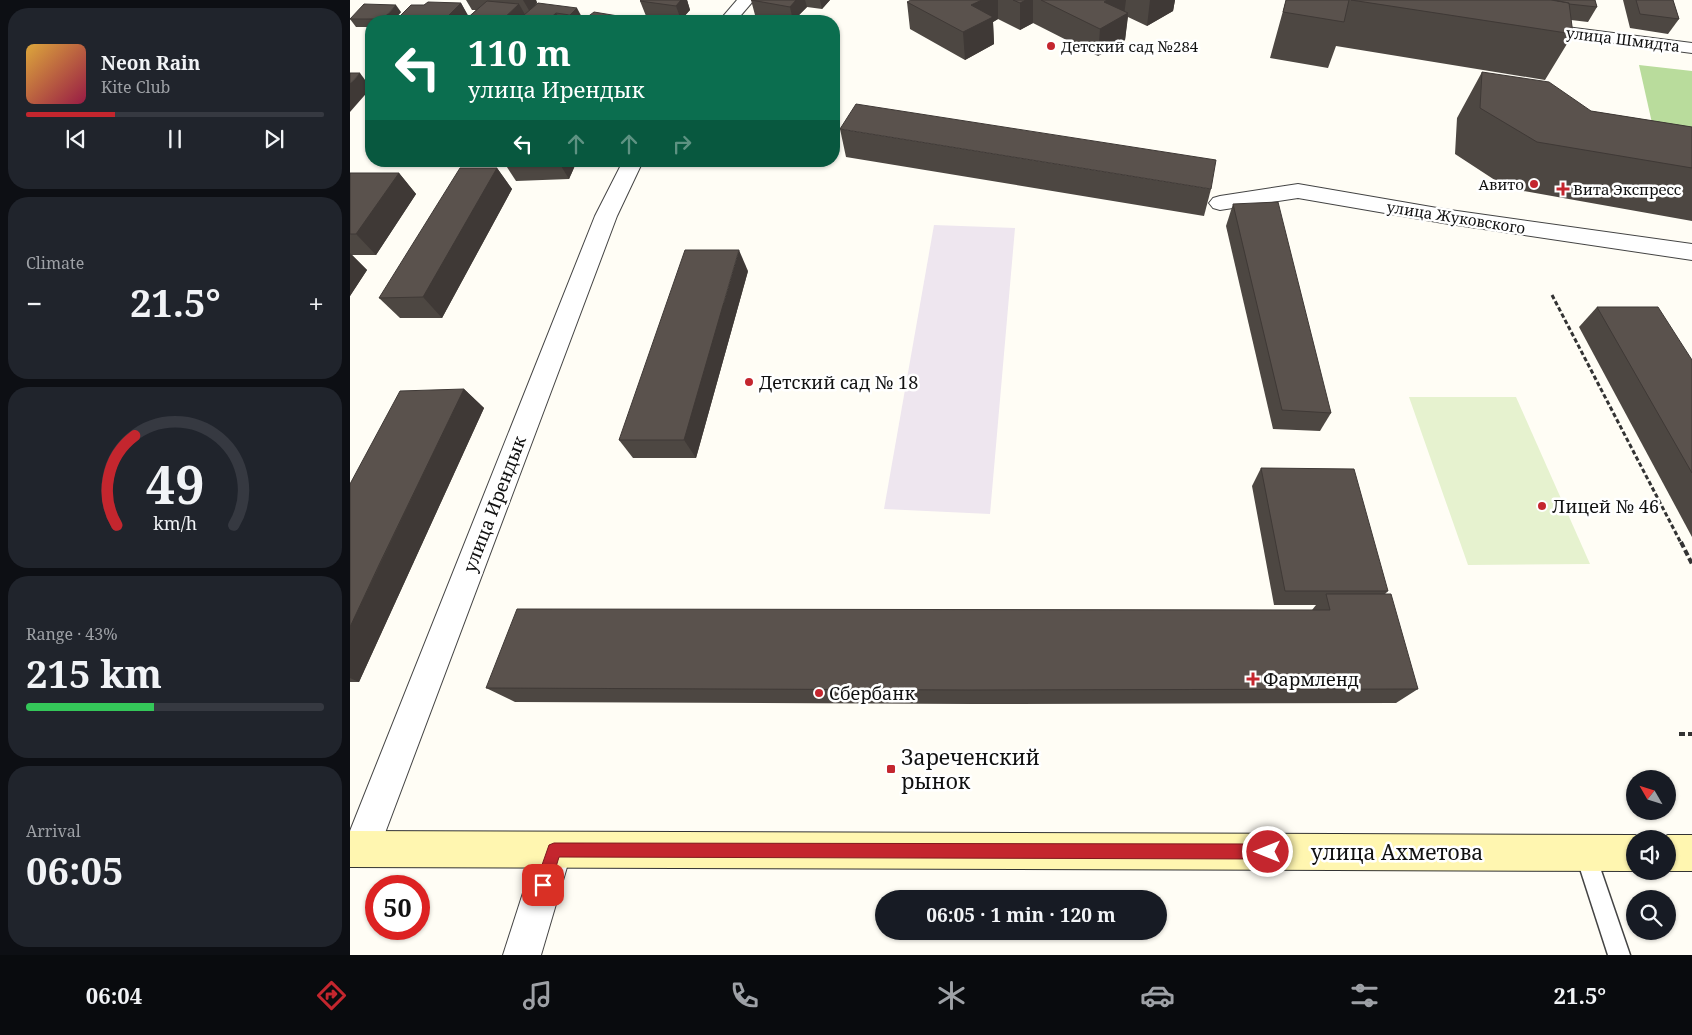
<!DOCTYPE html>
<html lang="en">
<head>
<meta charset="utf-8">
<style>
	body { margin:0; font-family:"Noto Serif",serif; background:#20242c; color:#f1f3f6; height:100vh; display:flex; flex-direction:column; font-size:19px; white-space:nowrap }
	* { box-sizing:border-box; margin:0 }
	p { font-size:16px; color:#9ea1a6 }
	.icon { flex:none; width:28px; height:28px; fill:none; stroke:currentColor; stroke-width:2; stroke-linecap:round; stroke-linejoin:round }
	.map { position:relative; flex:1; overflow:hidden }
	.drawer { display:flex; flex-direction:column; gap:8px; padding:8px; background:#0d0f14; width:350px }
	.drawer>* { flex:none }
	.top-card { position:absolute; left:15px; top:15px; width:475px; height:152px; border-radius:20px; box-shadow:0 1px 4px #0004; background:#0b6e4f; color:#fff; overflow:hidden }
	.needle { width:32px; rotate:309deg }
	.fabs { position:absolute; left:1276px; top:770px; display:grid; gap:10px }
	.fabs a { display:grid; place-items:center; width:50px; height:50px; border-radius:50%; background:#171b24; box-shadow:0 1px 4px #0004; font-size:25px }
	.speed { position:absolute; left:15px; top:875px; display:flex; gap:10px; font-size:25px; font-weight:700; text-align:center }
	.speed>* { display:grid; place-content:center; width:65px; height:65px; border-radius:50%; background:#171b24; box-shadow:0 1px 4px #0004; line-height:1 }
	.speed .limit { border:8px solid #d22; background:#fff; color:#111 }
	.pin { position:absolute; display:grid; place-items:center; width:42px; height:42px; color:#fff; margin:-21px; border-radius:10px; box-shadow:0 2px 8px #0006 }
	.me { position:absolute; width:55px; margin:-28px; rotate:270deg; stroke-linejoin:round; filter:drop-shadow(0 0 4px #0008) }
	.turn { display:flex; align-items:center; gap:18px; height:105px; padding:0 20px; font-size:22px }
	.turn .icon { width:65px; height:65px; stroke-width:2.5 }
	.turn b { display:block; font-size:35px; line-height:42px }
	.lanes { display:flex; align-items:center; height:48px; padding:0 20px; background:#0003; justify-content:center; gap:25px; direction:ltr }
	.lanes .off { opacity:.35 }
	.big { font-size:38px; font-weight:700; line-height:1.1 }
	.drawer .tile { flex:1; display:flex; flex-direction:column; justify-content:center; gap:8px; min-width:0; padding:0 18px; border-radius:20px; background:#20242c }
	.drawer .dial { align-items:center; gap:0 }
	.dial svg { height:130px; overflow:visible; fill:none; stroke:#363941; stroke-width:7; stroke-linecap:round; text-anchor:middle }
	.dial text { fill:#f1f3f6; stroke:none }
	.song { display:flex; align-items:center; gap:15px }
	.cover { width:60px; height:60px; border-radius:8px; background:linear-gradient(135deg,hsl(40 70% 55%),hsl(340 70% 35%)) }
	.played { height:5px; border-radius:2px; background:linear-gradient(90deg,#c4262e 30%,#363941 30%) }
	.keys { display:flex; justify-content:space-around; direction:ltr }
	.heat { display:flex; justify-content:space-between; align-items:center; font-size:28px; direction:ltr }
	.charge { height:8px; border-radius:4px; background:linear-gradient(90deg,#34c759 43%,#363941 0) }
	.trip { position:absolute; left:525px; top:890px; width:292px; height:50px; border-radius:25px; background:#171b24; box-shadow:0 1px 4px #0004; font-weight:700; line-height:50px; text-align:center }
	.menu { display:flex; height:80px; justify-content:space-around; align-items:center; background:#090b0e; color:#9ea1a6 }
	.menu .icon { width:35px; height:35px }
	.menu .current { color:#c4262e }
	.menu b { font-size:22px; color:#f1f3f6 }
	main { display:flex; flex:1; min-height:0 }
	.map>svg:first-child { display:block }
</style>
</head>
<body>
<main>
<section class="drawer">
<div class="tile">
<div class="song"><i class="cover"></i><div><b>Neon Rain</b><p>Kite Club</p></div></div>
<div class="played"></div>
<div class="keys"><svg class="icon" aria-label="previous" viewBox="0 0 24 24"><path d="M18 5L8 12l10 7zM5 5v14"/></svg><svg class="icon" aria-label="pause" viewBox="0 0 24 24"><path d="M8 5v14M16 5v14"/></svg><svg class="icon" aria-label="next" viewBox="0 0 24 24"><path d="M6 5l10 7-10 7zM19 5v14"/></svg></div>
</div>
<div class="tile"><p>Climate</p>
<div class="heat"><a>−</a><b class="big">21.5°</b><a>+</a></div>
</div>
<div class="tile dial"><svg viewBox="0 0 100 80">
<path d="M14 69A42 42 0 1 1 86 69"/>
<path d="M14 69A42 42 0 0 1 25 14" stroke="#c4262e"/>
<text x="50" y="56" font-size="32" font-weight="700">49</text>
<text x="50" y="72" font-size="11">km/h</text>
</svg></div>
<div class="tile"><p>Range · 43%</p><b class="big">215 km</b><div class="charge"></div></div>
<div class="tile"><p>Arrival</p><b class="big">06:05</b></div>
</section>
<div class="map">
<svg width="1342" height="955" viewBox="0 0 1342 955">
	<rect width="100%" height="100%" fill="#fffdf5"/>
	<polygon fill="#eee6ef" points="584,225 665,228 640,514 534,509"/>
	<polygon fill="#b9dc9c" points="1289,65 1342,71 1342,139 1304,132"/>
	<polygon fill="#e6f2cf" points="1059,397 1166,397 1240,564 1118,565"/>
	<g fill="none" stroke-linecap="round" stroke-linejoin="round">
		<defs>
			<polygon id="service" points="1235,843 1242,846 1245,853 1280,955 1258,955 1225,853 1228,846"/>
			<g id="minor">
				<polygon points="387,0 404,0 386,21 369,21"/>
				<polygon points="1185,23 1342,43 1342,53 1179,32 1176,28 1179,24"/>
				<polygon points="273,161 293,161 267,216 29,849 24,862 11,867 0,863 0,831 245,216"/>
				<polygon points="948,184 1093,209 1342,244 1342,260 1093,223 948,198 870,210 863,208 859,203 863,198 870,196"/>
				<polygon points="204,832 217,837 222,850 191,955 153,955 191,837"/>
			</g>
			<g id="secondary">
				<polygon points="0,831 1285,835 1294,839 1285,839 1285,871 0,867"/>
				<polygon points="1318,835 1342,835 1342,871 1318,871 1318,839 1309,839"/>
			</g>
		</defs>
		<use href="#service" stroke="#444" stroke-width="3"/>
		<use href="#minor" stroke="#444" stroke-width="2"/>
		<use href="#secondary" stroke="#333" stroke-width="2"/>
		<polyline stroke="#333" stroke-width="3" stroke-dasharray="4.5 2.5" stroke-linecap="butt" points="1202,295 1331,543"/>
		<g stroke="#333" stroke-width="4" stroke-dasharray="6 3" stroke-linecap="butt">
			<polyline points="1331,542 1342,564"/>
			<polyline points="1329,734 1342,734"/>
		</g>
		<use href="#service" fill="#fff" fill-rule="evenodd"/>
		<use href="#minor" fill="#fff" fill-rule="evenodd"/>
		<use href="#secondary" fill="#fff6b0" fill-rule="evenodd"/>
	</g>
	<g fill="#4d4742">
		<polygon points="116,0 186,0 187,3 184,6 188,3 233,20 298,21 45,21 74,5 111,3 119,17 126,10 122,10"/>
		<polygon points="291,0 337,0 340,10 331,20 296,16 290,1"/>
		<polygon points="401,0 480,0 472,9 457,7 443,21 405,15"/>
		<polygon points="611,0 825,0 823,11 797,26 778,17 775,40 748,56 683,23 670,30 648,19 643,22 644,44 615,60 560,29 557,2"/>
		<polygon points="936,0 1245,0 1247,7 1238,22 1221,20 1223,34 1195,80 986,46 978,68 920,58"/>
		<polygon points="1273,0 1323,0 1329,19 1318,34 1280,28"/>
		<polygon points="51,12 43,21 21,21 21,27 6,27 0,19"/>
		<polygon points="1132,72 1241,111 1342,127 1342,221 1157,188 1105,154 1107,118"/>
		<polygon points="490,129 861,189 854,216 496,157"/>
		<polygon points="153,161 227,161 219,179 166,181"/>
		<polygon points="441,161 466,161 464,165"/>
		<polygon points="147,168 162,189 92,318 50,318 29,298"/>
		<polygon points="0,173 49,173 66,194 26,255 2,255 17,270 0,296"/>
		<polygon points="883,204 981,413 970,431 923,429 876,226"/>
		<polygon points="398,271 346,458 283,458 269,440"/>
		<polygon points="1247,307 1342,360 1342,537 1229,327"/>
		<polygon points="114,389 134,408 9,682 0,682 0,484"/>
		<polygon points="911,468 1038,591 1035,594 1068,689 1046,703 621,704 165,702 136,688 962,610 966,605 924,605 902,486"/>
	</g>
	<g fill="#3f3936">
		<polygon points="173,0 186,0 187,3 180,12"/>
		<polygon points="328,0 337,0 340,10 331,20 326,6"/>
		<polygon points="446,0 455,0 457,7 443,21 440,7"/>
		<polygon points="470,0 480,0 472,9"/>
		<polygon points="632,0 648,0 648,19 643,22 644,44 615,60 613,32 621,5"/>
		<polygon points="676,0 683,0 683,23 670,30 670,3"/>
		<polygon points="757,0 776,0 774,15 778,13 775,40 748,56 750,29 754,2"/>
		<polygon points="800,0 825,0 823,11 797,26"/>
		<polygon points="111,3 119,18 115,20 116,21 98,21 96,18"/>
		<polygon points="169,4 177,18 174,21 151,21"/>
		<polygon points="46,5 51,12 43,21 34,21 33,19"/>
		<polygon points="227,8 234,21 223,21 220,15"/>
		<polygon points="206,13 211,21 197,21"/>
		<polygon points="80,17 82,21 76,21"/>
		<polygon points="10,73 21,88 0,112 0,84"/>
		<polygon points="208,161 227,161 219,179"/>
		<polygon points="147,168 162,189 92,318 73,297"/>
		<polygon points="49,173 66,194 26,255 6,234"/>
		<polygon points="389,250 398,271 346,458 334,440"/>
		<polygon points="0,253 17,270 0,296"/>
		<polygon points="114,389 134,408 9,682 0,678 0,627"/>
	</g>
	<g fill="#5a524d" stroke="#3f3936">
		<polygon points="291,0 331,0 326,6 290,1"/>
		<polygon points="401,0 446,0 440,7"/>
		<polygon points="561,0 632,0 621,5 643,17 613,32 557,2"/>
		<polygon points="663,0 676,0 670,3"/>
		<polygon points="691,0 757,0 754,2 778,13 750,29"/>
		<polygon points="936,0 999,0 994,22 933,12"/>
		<polygon points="1001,0 1201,0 1219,3 1223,34"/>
		<polygon points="1204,0 1245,0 1247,7 1219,4 1219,3"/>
		<polygon points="1286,0 1323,0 1329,19 1290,14"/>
		<polygon points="137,1 169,4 151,21 125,21 115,20"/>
		<polygon points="78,2 111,3 96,18 80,17 76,21 45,21 61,5 74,5"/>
		<polygon points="188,3 227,8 220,15 206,13 197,21 167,21"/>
		<polygon points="14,4 46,5 33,19 0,19"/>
		<polygon points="244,12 298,21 232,21"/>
		<polygon points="1132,72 1199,82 1241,111 1342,127 1342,168 1187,142 1130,108"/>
		<polygon points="0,73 10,73 0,84"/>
		<polygon points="506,104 866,160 861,189 490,129"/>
		<polygon points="110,168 147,168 73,297 29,298"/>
		<polygon points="0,173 49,173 6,234 0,234"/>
		<polygon points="928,202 981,413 932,410 883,204"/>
		<polygon points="335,250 389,250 334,440 269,440"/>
		<polygon points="1247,307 1308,307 1342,360 1342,473"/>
		<polygon points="114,389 29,565 0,627 0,484 50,391"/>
		<polygon points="911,468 1004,469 1038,591 935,591"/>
		<polygon points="976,594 1041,594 1068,689 618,690 136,688 167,609 980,610"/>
	</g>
	<polygon fill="#c4262e" stroke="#7f191e" points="204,843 918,844 923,846 925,852 923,857 918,859 209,857 199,890 193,893 188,890 185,885 199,845"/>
	<g fill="#c4262e" stroke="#fff" stroke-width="2">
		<circle cx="701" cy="46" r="5"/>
		<circle cx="1184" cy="184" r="5"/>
		<path d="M1210.5 181.5h5v5h5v5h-5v5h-5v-5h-5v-5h5z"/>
		<circle cx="399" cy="382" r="5"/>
		<circle cx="1192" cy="506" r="5"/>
		<path d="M900.5 671.5h5v5h5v5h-5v5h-5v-5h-5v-5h5z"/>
		<circle cx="469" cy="693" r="5"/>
		<rect x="536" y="764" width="10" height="10" rx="2.5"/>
	</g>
	<g text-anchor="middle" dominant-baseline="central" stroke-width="5" stroke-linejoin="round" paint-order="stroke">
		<g font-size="15" fill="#111" stroke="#fff">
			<text transform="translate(1273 39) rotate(7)">улица Шмидта</text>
			<text transform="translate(1106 217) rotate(9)">улица Жуковского</text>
		</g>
		<g font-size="15" fill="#111" stroke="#fff" text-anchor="start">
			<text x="711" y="46">Детский сад №284</text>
			<text x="1174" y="184" text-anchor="end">Авито</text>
			<text x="1223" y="189">Вита Экспресс</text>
		</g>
		<g font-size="18" fill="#111" stroke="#fff" text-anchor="start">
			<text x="409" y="382">Детский сад № 18</text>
			<text x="1202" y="506">Лицей № 46</text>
			<text x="913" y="679">Фармленд</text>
			<text x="479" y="693">Сбербанк</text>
		</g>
		<g font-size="18" fill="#111" stroke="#fff">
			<text transform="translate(144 504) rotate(-69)">улица Ирендык</text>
		</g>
		<g font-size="21" fill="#111" stroke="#fff" text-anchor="start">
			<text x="551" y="757">Зареченский<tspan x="551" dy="24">рынок</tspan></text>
		</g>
		<g font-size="21" fill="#111" stroke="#fff">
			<text x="1047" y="852">улица Ахметова</text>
		</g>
	</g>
</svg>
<div class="fabs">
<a><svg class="needle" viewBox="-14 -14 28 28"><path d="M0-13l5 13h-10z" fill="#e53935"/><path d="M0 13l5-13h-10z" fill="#9ea1a6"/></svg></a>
<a><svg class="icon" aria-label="sound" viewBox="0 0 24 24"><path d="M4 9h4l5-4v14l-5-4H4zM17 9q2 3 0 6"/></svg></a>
<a><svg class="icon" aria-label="search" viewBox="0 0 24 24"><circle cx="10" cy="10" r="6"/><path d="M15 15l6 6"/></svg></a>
</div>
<div class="speed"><div class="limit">50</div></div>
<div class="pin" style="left:193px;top:885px;background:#d93025"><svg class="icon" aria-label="arrive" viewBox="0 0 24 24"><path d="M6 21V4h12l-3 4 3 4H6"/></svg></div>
<svg class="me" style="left:918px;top:852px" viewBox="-20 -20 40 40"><circle r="17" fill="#c4262e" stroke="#fff" stroke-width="3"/><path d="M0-11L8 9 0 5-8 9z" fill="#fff"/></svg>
<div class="trip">06:05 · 1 min · 120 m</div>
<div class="top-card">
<div class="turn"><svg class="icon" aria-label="left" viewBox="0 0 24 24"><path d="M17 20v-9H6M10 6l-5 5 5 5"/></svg><div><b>110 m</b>улица Ирендык</div></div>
<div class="lanes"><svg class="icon" aria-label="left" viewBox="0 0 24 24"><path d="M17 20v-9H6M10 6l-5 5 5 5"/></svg><svg class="icon off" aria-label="ahead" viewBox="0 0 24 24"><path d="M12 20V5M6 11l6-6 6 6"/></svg><svg class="icon off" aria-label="ahead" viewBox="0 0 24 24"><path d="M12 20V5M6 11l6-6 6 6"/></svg><svg class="icon off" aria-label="right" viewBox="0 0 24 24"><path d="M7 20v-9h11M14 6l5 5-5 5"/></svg></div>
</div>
</div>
</main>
<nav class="menu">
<b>06:04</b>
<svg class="icon current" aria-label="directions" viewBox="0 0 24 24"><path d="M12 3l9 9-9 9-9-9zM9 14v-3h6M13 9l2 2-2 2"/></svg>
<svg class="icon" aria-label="music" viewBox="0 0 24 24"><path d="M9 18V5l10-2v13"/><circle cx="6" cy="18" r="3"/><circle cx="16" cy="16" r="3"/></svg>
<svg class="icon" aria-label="phone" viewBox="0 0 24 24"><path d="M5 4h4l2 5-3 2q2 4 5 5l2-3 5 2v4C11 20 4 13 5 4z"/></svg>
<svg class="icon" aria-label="climate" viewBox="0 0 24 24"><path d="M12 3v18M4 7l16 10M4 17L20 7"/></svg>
<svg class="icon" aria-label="car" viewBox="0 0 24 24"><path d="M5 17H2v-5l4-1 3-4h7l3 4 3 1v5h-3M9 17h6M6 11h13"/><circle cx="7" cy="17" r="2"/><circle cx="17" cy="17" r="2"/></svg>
<svg class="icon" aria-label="filters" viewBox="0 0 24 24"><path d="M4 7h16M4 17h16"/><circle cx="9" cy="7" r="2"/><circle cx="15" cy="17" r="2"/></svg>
<b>21.5°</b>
</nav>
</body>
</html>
